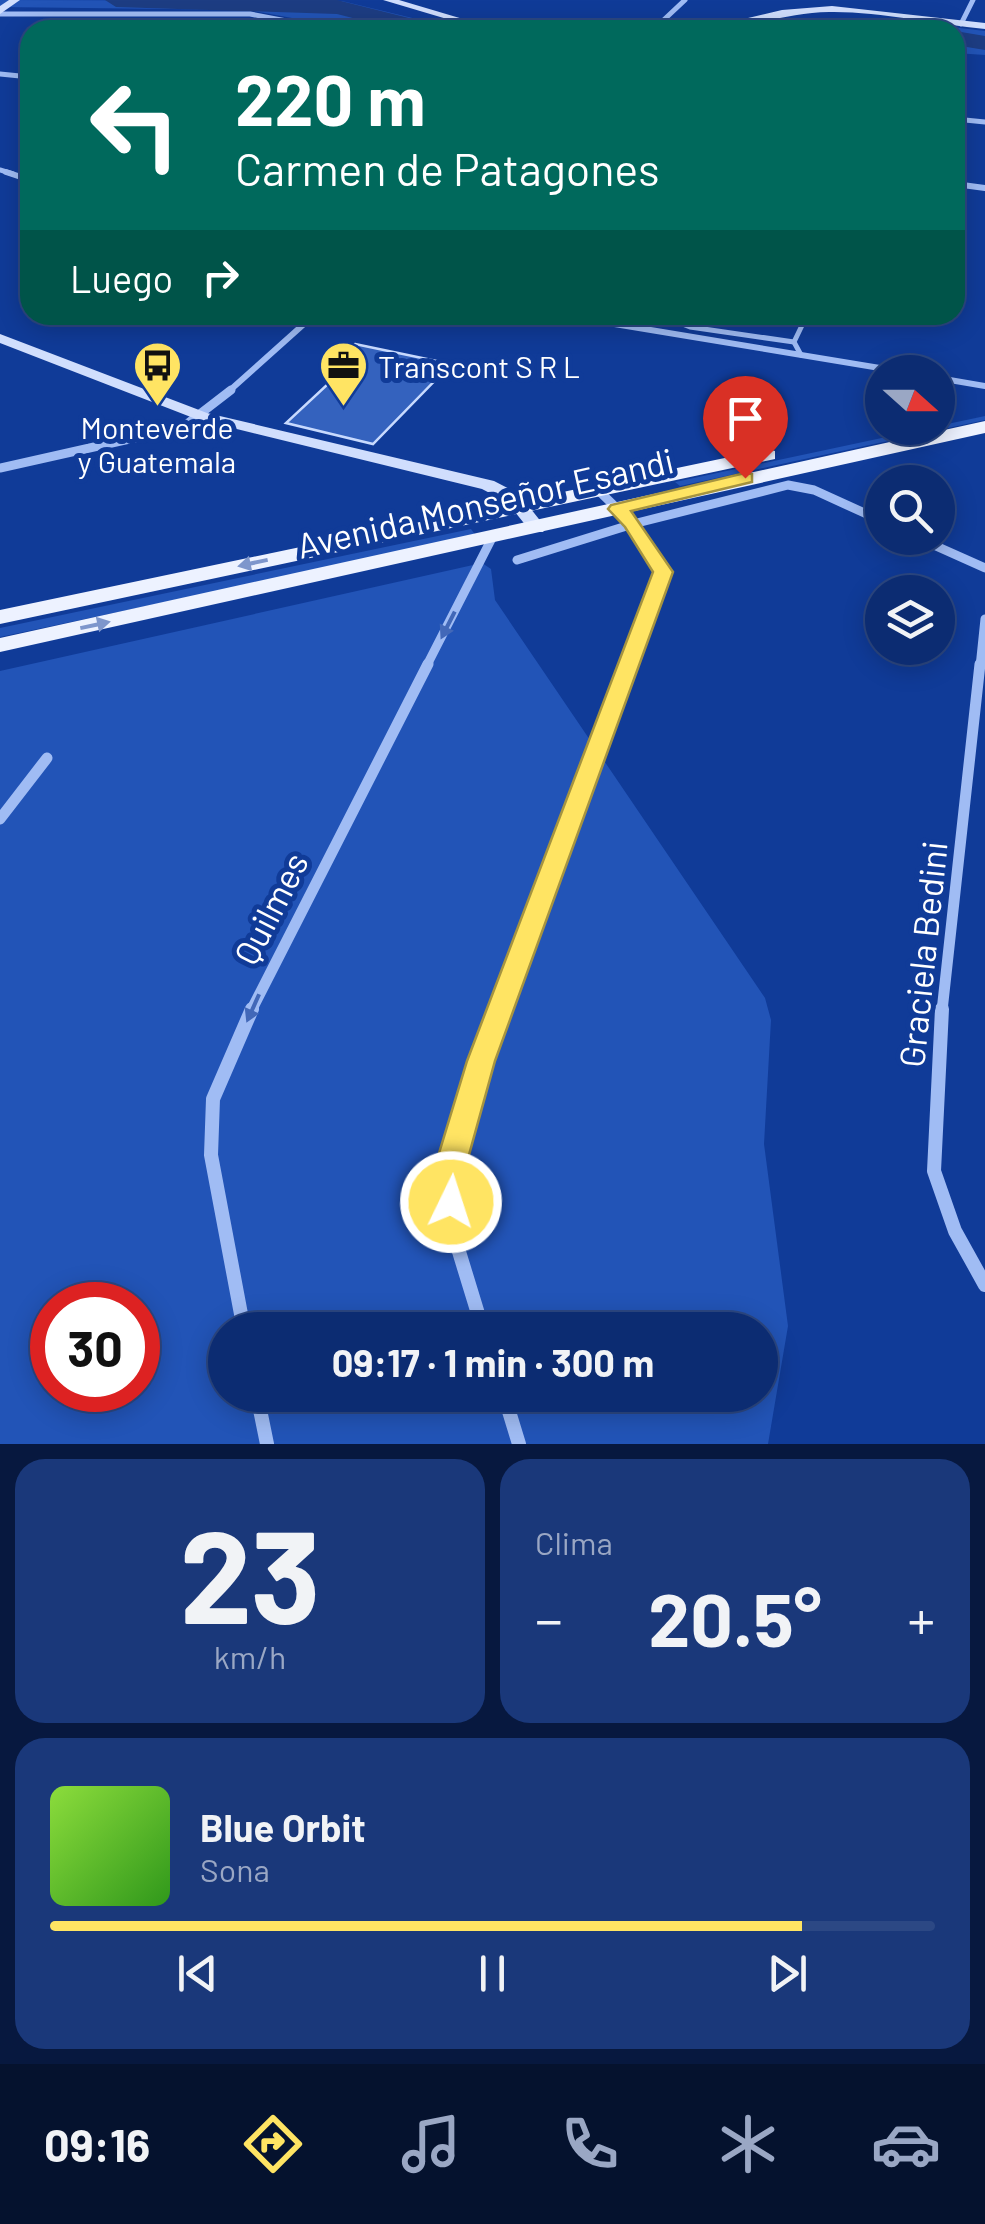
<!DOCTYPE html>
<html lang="es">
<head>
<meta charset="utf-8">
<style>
	body { margin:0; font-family:Barlow,sans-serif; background:#1a387a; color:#f1f3f6; height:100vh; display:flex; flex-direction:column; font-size:38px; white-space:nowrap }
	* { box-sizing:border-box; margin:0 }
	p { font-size:32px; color:#9aa7c4 }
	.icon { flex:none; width:55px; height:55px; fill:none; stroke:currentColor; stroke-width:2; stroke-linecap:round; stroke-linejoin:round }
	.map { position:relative; height:1444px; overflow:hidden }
	.drawer { display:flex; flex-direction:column; gap:15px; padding:15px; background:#07183f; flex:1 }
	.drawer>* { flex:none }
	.hud { position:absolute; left:20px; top:20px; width:945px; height:305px; border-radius:30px; box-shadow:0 5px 25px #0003,0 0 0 2px #2c4884; background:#00695c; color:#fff; overflow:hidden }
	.needle { width:65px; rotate:111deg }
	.tools { position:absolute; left:865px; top:355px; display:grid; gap:20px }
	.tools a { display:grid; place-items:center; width:90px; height:90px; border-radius:50%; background:#0c2c72; box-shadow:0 5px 25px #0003,0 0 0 2px #2c4884; font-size:50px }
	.speed { position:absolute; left:30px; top:1282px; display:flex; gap:20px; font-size:50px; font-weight:700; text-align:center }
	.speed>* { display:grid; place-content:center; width:130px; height:130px; border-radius:50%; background:#0c2c72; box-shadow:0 5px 25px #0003,0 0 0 2px #2c4884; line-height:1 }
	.speed .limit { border:15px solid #d22; background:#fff; color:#111 }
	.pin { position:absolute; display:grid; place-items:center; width:85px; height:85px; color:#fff; margin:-102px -42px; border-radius:50% 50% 50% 0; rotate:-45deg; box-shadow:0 0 10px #0007 }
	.pin .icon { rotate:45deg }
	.me { position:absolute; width:110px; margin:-55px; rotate:4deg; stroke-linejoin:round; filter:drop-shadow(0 0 8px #0008) }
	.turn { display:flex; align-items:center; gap:35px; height:210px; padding:0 50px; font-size:45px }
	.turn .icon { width:130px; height:130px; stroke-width:2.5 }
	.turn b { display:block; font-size:70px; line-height:85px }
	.then { display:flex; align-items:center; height:95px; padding:0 50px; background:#0003; gap:20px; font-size:38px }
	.big { font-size:75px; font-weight:700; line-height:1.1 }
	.drawer .widget { flex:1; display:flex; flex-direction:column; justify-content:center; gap:15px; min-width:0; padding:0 35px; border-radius:30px; background:#1a387a }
	.drawer .dial { align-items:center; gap:0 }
	.dial b { font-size:130px; line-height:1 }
	.song { display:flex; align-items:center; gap:30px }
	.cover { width:120px; height:120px; border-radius:15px; background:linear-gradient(135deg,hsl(90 70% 55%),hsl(110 70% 35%)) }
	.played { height:10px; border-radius:5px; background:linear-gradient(90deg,#ffe463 85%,#2c4884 85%) }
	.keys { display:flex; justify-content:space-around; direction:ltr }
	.heat { display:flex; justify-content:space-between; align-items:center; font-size:55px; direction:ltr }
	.drawer .tiles { flex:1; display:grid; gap:15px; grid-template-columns:1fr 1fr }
	.widget:last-child { grid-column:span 2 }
	.trip { position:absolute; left:208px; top:1312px; width:570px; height:100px; border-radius:50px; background:#0c2c72; box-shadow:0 5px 25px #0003,0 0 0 2px #2c4884; font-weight:700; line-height:100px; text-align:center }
	.tabs { display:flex; height:160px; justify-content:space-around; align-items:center; background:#05122e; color:#9aa7c4 }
	.tabs .icon { width:70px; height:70px }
	.tabs .selected { color:#ffe463 }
	.tabs b { font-size:45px; color:#f1f3f6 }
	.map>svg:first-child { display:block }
</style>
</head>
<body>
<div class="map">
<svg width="985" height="1444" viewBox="0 0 985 1444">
	<rect width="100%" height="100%" fill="#103b98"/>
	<g fill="#2254b7" fill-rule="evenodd">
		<polygon points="0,0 342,1 462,30 357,30 249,10 0,7"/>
		<polygon points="910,22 985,31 985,55 955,53 955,30 821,30"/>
		<polygon points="985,416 985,420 680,486 675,482"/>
		<polygon points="471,529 476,536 0,637 0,628"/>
		<path d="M 482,563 L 491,569 L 495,600 L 765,998 L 771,1020 L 764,1144 L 788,1326 L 768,1444 L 0,1444 L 0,671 ZM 52,1305 L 138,1305 L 138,1390 L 52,1390 ZM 225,1330 L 760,1330 L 760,1395 L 225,1395 Z"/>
	</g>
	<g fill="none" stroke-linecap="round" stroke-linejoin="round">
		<g fill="#1d3d83" fill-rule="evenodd">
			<polygon points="105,0 337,0 437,25 441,30 400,30 337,14 116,7"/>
			<polygon points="955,31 985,36 985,50 955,45"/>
		</g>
	</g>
	<polygon fill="#3462be" stroke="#c8dafe" stroke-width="2.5" points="355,344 451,364 373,444 286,423 342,371 328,368"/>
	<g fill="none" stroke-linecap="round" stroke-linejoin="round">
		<g stroke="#a0bcf4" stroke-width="5">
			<polyline points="679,315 680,323 690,327 794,342"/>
			<polyline points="801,355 794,342 807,315"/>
		</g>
		<g stroke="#a0bcf4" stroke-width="5">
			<polyline points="0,14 250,14 334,30"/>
			<polyline points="961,24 973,0"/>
			<polyline points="653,30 685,0"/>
			<polyline points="0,74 30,77"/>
			<polyline points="955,119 985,122"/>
			<polyline points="0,170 13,174"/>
		</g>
		<g stroke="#a0bcf4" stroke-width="6">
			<polyline points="6,172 30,180"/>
			<polyline points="955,184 985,188"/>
			<polyline points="560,315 904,372"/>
			<polyline points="938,378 985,386"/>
			<polyline points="228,392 314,315"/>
		</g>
		<g stroke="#a0bcf4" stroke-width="9">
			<polyline points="0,468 183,427 231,390"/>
			<polyline points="599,491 633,524 663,572 628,667"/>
			<polyline points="918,538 985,568"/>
			<polyline points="517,560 633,524 788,485 814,490 882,521"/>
			<polyline points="426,667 492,538"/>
			<polyline points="980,667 985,619"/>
		</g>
		<g stroke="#a0bcf4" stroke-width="11">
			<polyline points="0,819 47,758"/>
			<polyline points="251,1011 428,664"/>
			<polyline points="499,1011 629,664"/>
			<polyline points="942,1011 980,664"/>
		</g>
		<g stroke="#a0bcf4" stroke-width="14">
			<polyline points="942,1009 934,1171 955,1231 985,1285"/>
			<polyline points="244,1330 211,1155 213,1099 252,1009"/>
			<polyline points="483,1330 453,1232 449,1173 500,1009"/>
			<polyline points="257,1395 267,1444"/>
			<polyline points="504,1395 519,1444"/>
		</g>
		<g fill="#d0defd" fill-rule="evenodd">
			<polygon points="9,0 20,0 0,14 0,6"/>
			<polygon points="383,0 399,0 500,30 484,30"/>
			<path d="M 832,6 L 985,23 L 985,29 C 936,24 877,11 829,12 C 784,13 741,30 697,30 L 782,10 Z"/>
			<polygon points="0,334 207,413 494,481 519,494 546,528 543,532 531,532 507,502 482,489 196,419 0,343"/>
		</g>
		<g fill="#edf2ff" fill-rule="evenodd">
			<polygon points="985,421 985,433 0,652 0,638"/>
			<polygon points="768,449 775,451 775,459 0,624 0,610"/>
		</g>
	</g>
	<defs><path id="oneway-solid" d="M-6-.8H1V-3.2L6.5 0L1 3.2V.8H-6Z" transform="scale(2.5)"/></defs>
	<g fill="#7e96cc">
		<use href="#oneway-solid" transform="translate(253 563) rotate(168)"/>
		<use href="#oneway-solid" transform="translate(95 625) rotate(-12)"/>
	</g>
	<g fill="#4268b8">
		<use href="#oneway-solid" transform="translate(448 625) rotate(117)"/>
		<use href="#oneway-solid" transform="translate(253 1008) rotate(114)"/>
	</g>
	<polygon fill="#ffe463" stroke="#a69440" stroke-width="2.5" points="745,473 752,474 752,482 631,511 673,572 495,1061 464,1173 466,1202 462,1212 451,1216 440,1212 433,1173 467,1061 653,572 625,527 608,509 611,505"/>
	<defs>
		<symbol id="bus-pin" viewBox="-11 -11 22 30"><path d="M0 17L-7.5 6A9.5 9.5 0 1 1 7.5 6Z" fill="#ffe463" stroke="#103b98"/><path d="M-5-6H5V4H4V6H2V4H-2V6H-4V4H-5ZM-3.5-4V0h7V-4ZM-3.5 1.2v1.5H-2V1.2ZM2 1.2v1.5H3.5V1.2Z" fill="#111"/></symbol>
		<symbol id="office-pin" viewBox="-11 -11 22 30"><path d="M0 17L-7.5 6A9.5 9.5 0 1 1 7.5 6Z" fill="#ffe463" stroke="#103b98"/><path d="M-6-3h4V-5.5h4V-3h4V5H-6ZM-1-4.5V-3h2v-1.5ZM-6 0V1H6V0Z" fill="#111"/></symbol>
	</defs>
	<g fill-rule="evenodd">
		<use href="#bus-pin" x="130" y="338" width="55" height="75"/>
		<use href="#office-pin" x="316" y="338" width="55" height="75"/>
	</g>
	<g text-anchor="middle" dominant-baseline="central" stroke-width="10" stroke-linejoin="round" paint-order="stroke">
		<g font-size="30" fill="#fff" stroke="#103b98" text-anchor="start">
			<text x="378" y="366">Transcont S R L</text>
			<text x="157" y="427" text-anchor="middle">Monteverde<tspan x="157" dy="34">y Guatemala</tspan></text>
		</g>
		<g font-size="35" fill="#fff" stroke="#103b98">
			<text transform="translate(485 502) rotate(-13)">Avenida Monseñor Esandi</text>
			<text transform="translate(270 908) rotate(-63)">Quilmes</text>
			<text transform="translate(922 954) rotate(-84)">Graciela Bedini</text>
		</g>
	</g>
</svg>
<div class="tools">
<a><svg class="needle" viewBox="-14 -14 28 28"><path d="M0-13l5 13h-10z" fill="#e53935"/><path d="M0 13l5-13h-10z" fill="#9aa7c4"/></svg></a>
<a><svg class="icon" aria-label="search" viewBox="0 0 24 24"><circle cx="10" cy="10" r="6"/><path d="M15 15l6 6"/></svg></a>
<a><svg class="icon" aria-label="layers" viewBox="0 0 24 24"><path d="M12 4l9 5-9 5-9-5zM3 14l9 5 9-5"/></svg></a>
</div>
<div class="speed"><div class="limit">30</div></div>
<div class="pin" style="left:745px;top:478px;background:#d93025"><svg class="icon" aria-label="arrive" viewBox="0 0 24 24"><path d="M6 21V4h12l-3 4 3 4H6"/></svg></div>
<svg class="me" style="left:451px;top:1202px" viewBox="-20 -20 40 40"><circle r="17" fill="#ffe463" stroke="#fff" stroke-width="3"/><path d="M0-11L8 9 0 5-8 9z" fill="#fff"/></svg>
<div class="trip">09:17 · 1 min · 300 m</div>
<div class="hud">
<div class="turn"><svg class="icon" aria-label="left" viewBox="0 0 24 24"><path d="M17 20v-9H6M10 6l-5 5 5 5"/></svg><div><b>220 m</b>Carmen de Patagones</div></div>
<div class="then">Luego<svg class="icon" aria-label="right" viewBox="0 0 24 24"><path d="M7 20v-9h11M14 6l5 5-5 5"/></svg></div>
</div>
</div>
<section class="drawer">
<div class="tiles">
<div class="widget dial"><b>23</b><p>km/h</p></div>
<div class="widget"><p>Clima</p>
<div class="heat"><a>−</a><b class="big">20.5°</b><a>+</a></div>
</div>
<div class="widget">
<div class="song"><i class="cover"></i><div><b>Blue Orbit</b><p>Sona</p></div></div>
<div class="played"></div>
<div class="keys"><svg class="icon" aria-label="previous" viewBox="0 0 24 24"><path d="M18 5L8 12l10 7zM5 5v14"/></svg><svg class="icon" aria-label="pause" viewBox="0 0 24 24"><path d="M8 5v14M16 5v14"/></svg><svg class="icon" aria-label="next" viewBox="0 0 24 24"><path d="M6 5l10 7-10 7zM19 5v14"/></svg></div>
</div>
</div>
</section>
<nav class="tabs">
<b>09:16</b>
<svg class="icon selected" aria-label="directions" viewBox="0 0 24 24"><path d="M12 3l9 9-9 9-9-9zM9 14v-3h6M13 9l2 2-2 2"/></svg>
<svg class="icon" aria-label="music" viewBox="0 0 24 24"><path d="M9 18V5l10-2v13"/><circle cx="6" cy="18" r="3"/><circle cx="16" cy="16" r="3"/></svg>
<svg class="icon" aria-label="phone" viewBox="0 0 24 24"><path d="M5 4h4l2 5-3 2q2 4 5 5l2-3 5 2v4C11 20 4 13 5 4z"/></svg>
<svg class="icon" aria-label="climate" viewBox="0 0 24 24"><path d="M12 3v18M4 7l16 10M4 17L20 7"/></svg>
<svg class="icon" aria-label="car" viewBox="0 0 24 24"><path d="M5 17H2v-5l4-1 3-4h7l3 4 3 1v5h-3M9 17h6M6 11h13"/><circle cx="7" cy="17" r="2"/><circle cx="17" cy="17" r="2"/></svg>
</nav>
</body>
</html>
